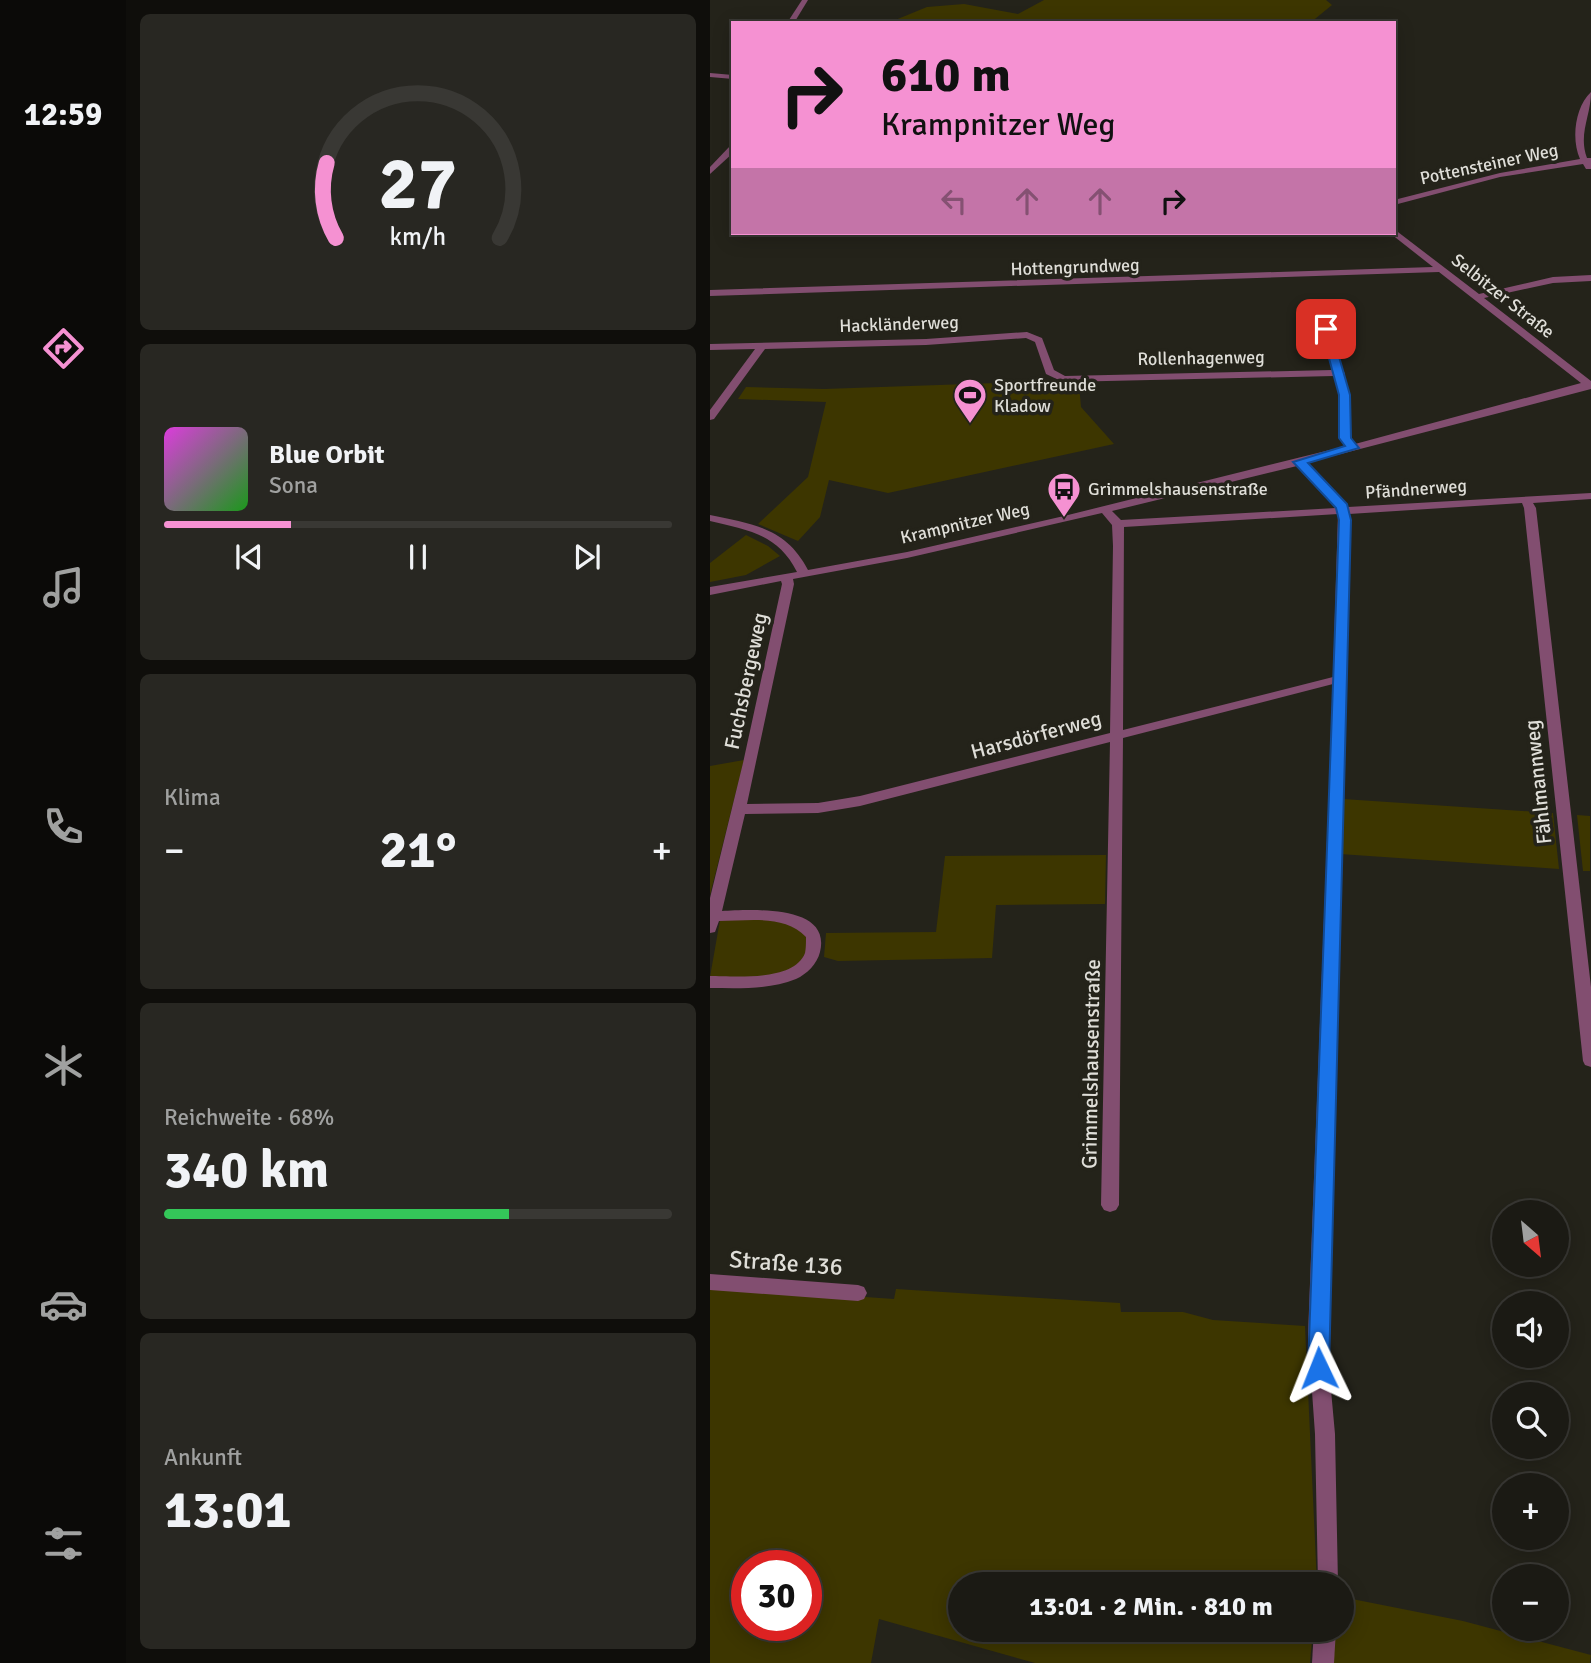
<!DOCTYPE html>
<html lang="de">
<head>
<meta charset="utf-8">
<style>
	body { margin:0; font-family:Signika,sans-serif; background:#282722; color:#f1f3f6; height:100vh; display:flex; flex-direction:column; font-size:26px; white-space:nowrap }
	* { box-sizing:border-box; margin:0 }
	p { font-size:23px; color:#a0a1a0 }
	.icon { flex:none; width:38px; height:38px; fill:none; stroke:currentColor; stroke-width:2; stroke-linecap:round; stroke-linejoin:round }
	.map { position:relative; flex:1; overflow:hidden }
	.details { display:flex; flex-direction:column; gap:14px; padding:14px; background:#0f0e0b; width:584px }
	.details>* { flex:none }
	.guide { position:absolute; left:21px; top:21px; width:665px; height:214px; border-radius:0px; box-shadow:0 4px 18px #0003,0 0 0 2px #393834; background:#f591d2; color:#111; overflow:hidden }
	.needle { width:46px; rotate:152deg }
	.fabs { position:absolute; left:782px; top:1200px; display:grid; gap:14px }
	.fabs a { display:grid; place-items:center; width:77px; height:77px; border-radius:50%; background:#1b1a14; box-shadow:0 4px 18px #0003,0 0 0 2px #393834; font-size:35px }
	.speed { position:absolute; left:21px; top:1550px; display:flex; gap:14px; font-size:35px; font-weight:700; text-align:center }
	.speed>* { display:grid; place-content:center; width:91px; height:91px; border-radius:50%; background:#1b1a14; box-shadow:0 4px 18px #0003,0 0 0 2px #393834; line-height:1 }
	.speed .limit { border:10px solid #d22; background:#fff; color:#111 }
	.pin { position:absolute; display:grid; place-items:center; width:60px; height:60px; color:#fff; margin:-30px; border-radius:14px; box-shadow:0 4px 10px #0006 }
	.me { position:absolute; width:77px; margin:-38px; rotate:358deg; stroke-linejoin:round; filter:drop-shadow(0 0 5px #0008) }
	.turn { display:flex; align-items:center; gap:24px; height:147px; padding:0 35px; font-size:32px }
	.turn .icon { width:91px; height:91px; stroke-width:2.5 }
	.turn b { display:block; font-size:49px; line-height:60px }
	.lanes { display:flex; align-items:center; height:66px; padding:0 35px; background:#0003; justify-content:center; gap:35px; direction:ltr }
	.lanes .off { opacity:.35 }
	.big { font-size:52px; font-weight:700; line-height:1.1 }
	.details .widget { flex:1; display:flex; flex-direction:column; justify-content:center; gap:10px; min-width:0; padding:0 24px; border-radius:10px; background:#282722 }
	.details .dial { align-items:center; gap:0 }
	.dial svg { height:182px; overflow:visible; fill:none; stroke:#393834; stroke-width:7; stroke-linecap:round; text-anchor:middle }
	.dial text { fill:#f1f3f6; stroke:none }
	.song { display:flex; align-items:center; gap:21px }
	.cover { width:84px; height:84px; border-radius:10px; background:linear-gradient(135deg,hsl(300 70% 55%),hsl(120 70% 35%)) }
	.played { height:7px; border-radius:4px; background:linear-gradient(90deg,#f591d2 25%,#393834 25%) }
	.keys { display:flex; justify-content:space-around; direction:ltr }
	.heat { display:flex; justify-content:space-between; align-items:center; font-size:38px; direction:ltr }
	.charge { height:10px; border-radius:5px; background:linear-gradient(90deg,#34c759 68%,#393834 0) }
	.trip { position:absolute; left:238px; top:1572px; width:406px; height:70px; border-radius:35px; background:#1b1a14; box-shadow:0 4px 18px #0003,0 0 0 2px #393834; font-weight:700; line-height:70px; text-align:center }
	main { display:flex; flex:1; min-height:0 }
	.tabs { display:flex; flex-direction:column; width:126px; justify-content:space-around; align-items:center; background:#0b0a08; color:#a0a1a0 }
	.tabs .icon { width:49px; height:49px }
	.tabs .selected { color:#f591d2 }
	.tabs b { font-size:32px; color:#f1f3f6 }
	.map>svg:first-child { display:block }
</style>
</head>
<body>
<main>
<nav class="tabs">
<b>12:59</b>
<svg class="icon selected" aria-label="directions" viewBox="0 0 24 24"><path d="M12 3l9 9-9 9-9-9zM9 14v-3h6M13 9l2 2-2 2"/></svg>
<svg class="icon" aria-label="music" viewBox="0 0 24 24"><path d="M9 18V5l10-2v13"/><circle cx="6" cy="18" r="3"/><circle cx="16" cy="16" r="3"/></svg>
<svg class="icon" aria-label="phone" viewBox="0 0 24 24"><path d="M5 4h4l2 5-3 2q2 4 5 5l2-3 5 2v4C11 20 4 13 5 4z"/></svg>
<svg class="icon" aria-label="climate" viewBox="0 0 24 24"><path d="M12 3v18M4 7l16 10M4 17L20 7"/></svg>
<svg class="icon" aria-label="car" viewBox="0 0 24 24"><path d="M5 17H2v-5l4-1 3-4h7l3 4 3 1v5h-3M9 17h6M6 11h13"/><circle cx="7" cy="17" r="2"/><circle cx="17" cy="17" r="2"/></svg>
<svg class="icon" aria-label="filters" viewBox="0 0 24 24"><path d="M4 7h16M4 17h16"/><circle cx="9" cy="7" r="2"/><circle cx="15" cy="17" r="2"/></svg>
</nav>
<section class="details">
<div class="widget dial"><svg viewBox="0 0 100 80">
<path d="M14 69A42 42 0 1 1 86 69"/>
<path d="M14 69A42 42 0 0 1 10 36" stroke="#f591d2"/>
<text x="50" y="56" font-size="32" font-weight="700">27</text>
<text x="50" y="72" font-size="11">km/h</text>
</svg></div>
<div class="widget">
<div class="song"><i class="cover"></i><div><b>Blue Orbit</b><p>Sona</p></div></div>
<div class="played"></div>
<div class="keys"><svg class="icon" aria-label="previous" viewBox="0 0 24 24"><path d="M18 5L8 12l10 7zM5 5v14"/></svg><svg class="icon" aria-label="pause" viewBox="0 0 24 24"><path d="M8 5v14M16 5v14"/></svg><svg class="icon" aria-label="next" viewBox="0 0 24 24"><path d="M6 5l10 7-10 7zM19 5v14"/></svg></div>
</div>
<div class="widget"><p>Klima</p>
<div class="heat"><a>−</a><b class="big">21°</b><a>+</a></div>
</div>
<div class="widget"><p>Reichweite · 68%</p><b class="big">340 km</b><div class="charge"></div></div>
<div class="widget"><p>Ankunft</p><b class="big">13:01</b></div>
</section>
<div class="map">
<svg width="881" height="1663" viewBox="0 0 881 1663">
	<rect width="100%" height="100%" fill="#24231a"/>
	<g fill="#3d3600" fill-rule="evenodd">
		<polygon points="334,0 616,0 622,5 600,23 178,23 217,7 254,4 308,14"/>
		<polygon points="340,381 348,385 369,384 371,407 404,444 178,493 119,480 110,517 88,541 48,524 98,477 116,402 28,399 36,387 114,389"/>
		<polygon points="36,535 58,546 70,556 36,575 0,582 0,563"/>
		<polygon points="34,760 0,895 0,766"/>
		<polygon points="633,799 843,813 849,869 630,854"/>
		<polygon points="867,815 880,816 880,871 873,871"/>
		<polygon points="396,855 395,904 286,905 282,958 128,961 114,957 116,933 226,932 235,856"/>
		<path d="M 10,920 L 78,920 L 99,935 C 98,942 98,951 94,956 C 78,984 27,976 0,977 Z"/>
		<path d="M 0,1286 L 184,1299 L 186,1289 L 393,1302 L 410,1303 L 411,1312 L 473,1312 L 503,1320 L 595,1326 L 607,1584 L 250,1584 L 250,1629 L 603,1629 L 600,1663 L 325,1663 L 169,1619 L 161,1663 L 0,1663 ZM 37,1566 L 96,1566 L 96,1626 L 37,1626 Z"/>
		<polygon points="632,1597 753,1621 881,1655 880,1663 622,1663 626,1629 632,1629"/>
	</g>
	<g fill="none" stroke-linecap="round" stroke-linejoin="round">
		<g fill="#824e70" fill-rule="evenodd">
			<polygon points="92,0 98,0 84,23 77,23"/>
			<polygon points="0,73 23,75 23,79 0,77"/>
			<path d="M 881,92 C 881,116 868,134 877,158 L 881,158 L 881,169 L 876,169 L 873,164 L 790,177 L 684,205 L 684,200 L 790,173 L 870,159 C 861,139 865,107 881,92 Z"/>
			<polygon points="20,146 23,146 23,153 0,174 0,167"/>
			<path d="M 684,229 L 769,294 L 843,277 L 881,275 L 881,281 L 843,283 L 774,298 L 881,381 L 881,389 L 596,463 L 638,507 L 881,493 L 881,499 L 823,503 L 826,508 L 881,987 L 881,1067 L 875,1065 L 873,1061 L 814,508 L 812,503 L 639,514 L 616,1335 L 625,1434 L 628,1584 L 608,1584 L 605,1434 L 598,1335 L 623,684 L 413,738 L 409,1205 L 406,1210 L 400,1212 L 394,1210 L 391,1205 L 400,742 L 150,806 L 108,813 L 35,814 L 12,911 C 39,910 122,903 110,952 C 107,964 97,974 86,979 C 58,990 29,988 0,988 L 0,976 C 24,976 84,982 95,953 C 96,949 96,942 96,937 C 74,914 38,921 9,921 L 5,932 L 0,933 L 0,898 L 33,763 L 72,584 L 71,581 L 0,595 L 0,587 L 87,572 C 68,534 38,530 0,521 L 0,515 C 42,524 76,527 98,570 L 197,552 L 354,516 L 636,446 L 630,438 L 629,395 L 624,376 L 353,382 L 336,374 L 325,342 L 316,338 L 216,345 L 55,349 L 4,419 L 0,420 L 0,410 L 45,349 L 0,350 L 0,344 L 216,339 L 317,332 L 332,338 L 344,370 L 355,376 L 622,370 L 611,329 L 616,326 L 621,329 L 632,371 L 635,373 L 634,375 L 639,395 L 640,438 L 645,444 L 871,383 L 729,272 L 0,296 L 0,290 L 723,267 L 681,234 L 684,233 ZM 587,466 L 626,508 L 411,520 L 402,511 ZM 392,513 L 402,525 L 403,546 L 400,733 L 150,796 L 108,803 L 37,804 L 84,584 L 83,579 L 197,558 ZM 628,514 L 623,677 L 413,730 L 414,527 Z"/>
			<polygon points="0,1274 148,1285 154,1287 157,1293 154,1299 148,1301 0,1290"/>
			<polygon points="604,1629 626,1629 624,1663 602,1663"/>
		</g>
	</g>
	<polygon fill="#1a73e8" stroke="#114b97" stroke-width="2" points="616,326 621,329 640,395 641,438 649,448 598,463 637,504 641,520 619,1368 616,1375 609,1377 601,1375 598,1368 629,520 626,508 583,462 635,446 629,438 629,395 611,329"/>
	<defs>
		<symbol id="stadium-pin" viewBox="-11 -11 22 30"><path d="M0 17L-7.5 6A9.5 9.5 0 1 1 7.5 6Z" fill="#f591d2" stroke="#24231a"/><path d="M0-5a6.5 5 0 1 0 0 10a6.5 5 0 1 0 0-10ZM-3.5-1.8h7v3.6h-7Z" fill="#111"/></symbol>
		<symbol id="bus-pin" viewBox="-11 -11 22 30"><path d="M0 17L-7.5 6A9.5 9.5 0 1 1 7.5 6Z" fill="#f591d2" stroke="#24231a"/><path d="M-5-6H5V4H4V6H2V4H-2V6H-4V4H-5ZM-3.5-4V0h7V-4ZM-3.5 1.2v1.5H-2V1.2ZM2 1.2v1.5H3.5V1.2Z" fill="#111"/></symbol>
	</defs>
	<g fill-rule="evenodd">
		<use href="#stadium-pin" x="241" y="376" width="38" height="52"/>
		<use href="#bus-pin" x="335" y="470" width="38" height="52"/>
	</g>
	<g text-anchor="middle" dominant-baseline="central" stroke-width="7" stroke-linejoin="round" paint-order="stroke">
		<g font-size="18" fill="#dfded8" stroke="#24231a">
			<text transform="translate(779 164) rotate(-12)">Pottensteiner Weg</text>
			<text transform="translate(365 267) rotate(-2)">Hottengrundweg</text>
			<text transform="translate(793 296) rotate(38)">Selbitzer Straße</text>
			<text transform="translate(189 324) rotate(-2)">Hackländerweg</text>
			<text transform="translate(491 358) rotate(-1)">Rollenhagenweg</text>
			<text transform="translate(706 489) rotate(-4)">Pfändnerweg</text>
			<text transform="translate(255 523) rotate(-13)">Krampnitzer Weg</text>
		</g>
		<g font-size="18" fill="#dfded8" stroke="#24231a" text-anchor="start">
			<text x="284" y="385">Sportfreunde<tspan x="284" dy="21">Kladow</tspan></text>
			<text x="378" y="489">Grimmelshausenstraße</text>
		</g>
		<g font-size="21" fill="#dfded8" stroke="#24231a">
			<text transform="translate(36 681) rotate(-78)">Fuchsbergeweg</text>
			<text transform="translate(326 735) rotate(-15)">Harsdörferweg</text>
			<text transform="translate(828 782) rotate(-96)">Fählmannweg</text>
			<text transform="translate(381 1064) rotate(-89)">Grimmelshausenstraße</text>
		</g>
		<g font-size="24" fill="#dfded8" stroke="#24231a">
			<text transform="translate(76 1263) rotate(4)">Straße 136</text>
		</g>
	</g>
</svg>
<div class="fabs">
<a><svg class="needle" viewBox="-14 -14 28 28"><path d="M0-13l5 13h-10z" fill="#e53935"/><path d="M0 13l5-13h-10z" fill="#a0a1a0"/></svg></a>
<a><svg class="icon" aria-label="sound" viewBox="0 0 24 24"><path d="M4 9h4l5-4v14l-5-4H4zM17 9q2 3 0 6"/></svg></a>
<a><svg class="icon" aria-label="search" viewBox="0 0 24 24"><circle cx="10" cy="10" r="6"/><path d="M15 15l6 6"/></svg></a>
<a>+</a>
<a>−</a>
</div>
<div class="speed"><div class="limit">30</div></div>
<div class="pin" style="left:616px;top:329px;background:#d93025"><svg class="icon" aria-label="arrive" viewBox="0 0 24 24"><path d="M6 21V4h12l-3 4 3 4H6"/></svg></div>
<svg class="me" style="left:609px;top:1368px" viewBox="-20 -20 40 40"><path d="M0-17L14 15 0 8-14 15z" fill="#1a73e8" stroke="#fff" stroke-width="4"/></svg>
<div class="trip">13:01 · 2 Min. · 810 m</div>
<div class="guide">
<div class="turn"><svg class="icon" aria-label="right" viewBox="0 0 24 24"><path d="M7 20v-9h11M14 6l5 5-5 5"/></svg><div><b>610 m</b>Krampnitzer Weg</div></div>
<div class="lanes"><svg class="icon off" aria-label="left" viewBox="0 0 24 24"><path d="M17 20v-9H6M10 6l-5 5 5 5"/></svg><svg class="icon off" aria-label="ahead" viewBox="0 0 24 24"><path d="M12 20V5M6 11l6-6 6 6"/></svg><svg class="icon off" aria-label="ahead" viewBox="0 0 24 24"><path d="M12 20V5M6 11l6-6 6 6"/></svg><svg class="icon" aria-label="right" viewBox="0 0 24 24"><path d="M7 20v-9h11M14 6l5 5-5 5"/></svg></div>
</div>
</div>
</main>
</body>
</html>
